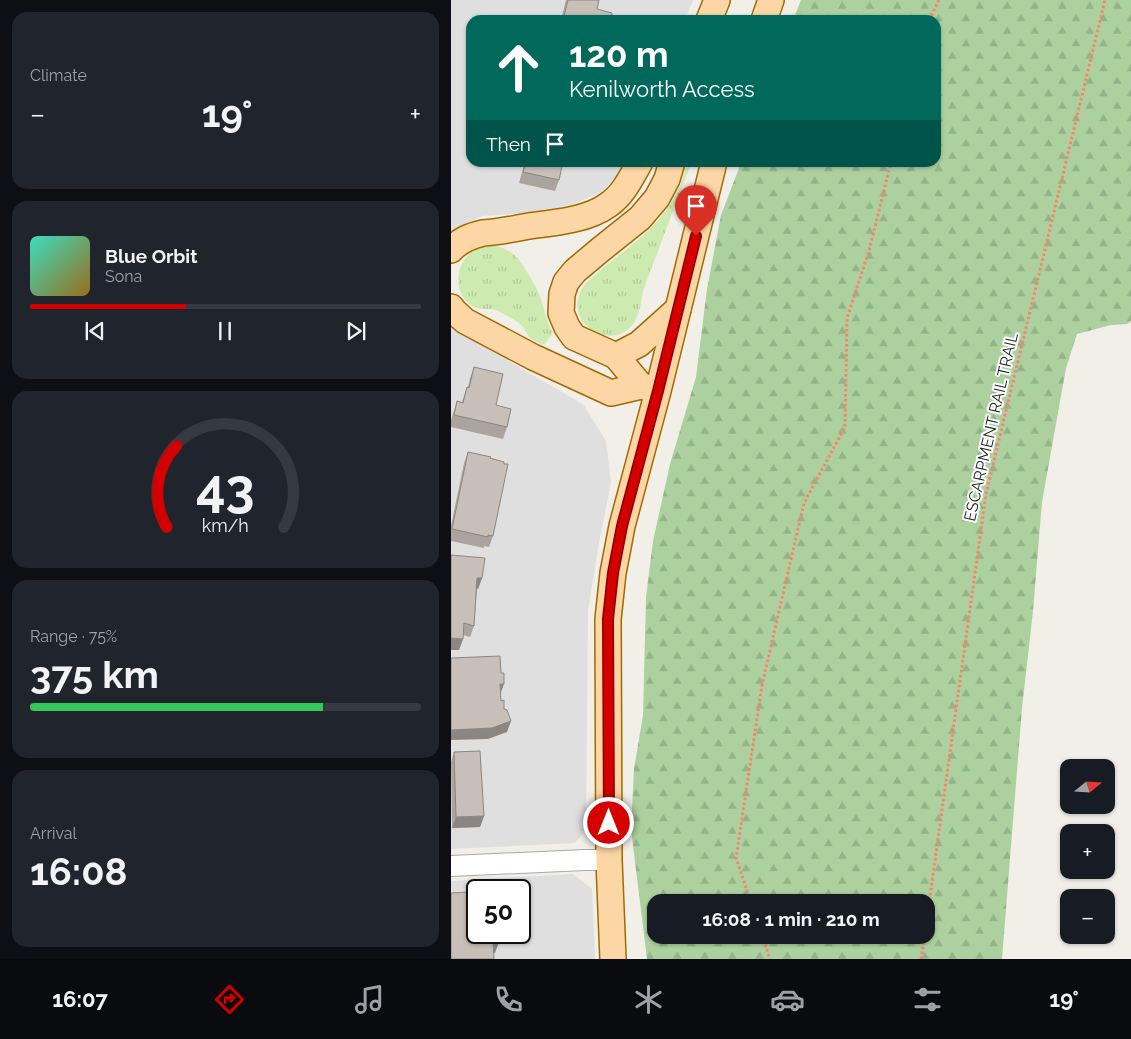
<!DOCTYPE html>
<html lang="en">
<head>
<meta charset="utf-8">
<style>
	body { margin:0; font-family:Raleway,sans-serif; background:#20242c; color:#f1f3f6; height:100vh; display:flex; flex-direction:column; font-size:19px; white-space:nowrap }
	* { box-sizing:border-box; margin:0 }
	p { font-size:16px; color:#9ea1a6 }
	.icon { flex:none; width:28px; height:28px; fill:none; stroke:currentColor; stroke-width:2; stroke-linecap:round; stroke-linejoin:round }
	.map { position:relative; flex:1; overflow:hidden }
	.drawer { display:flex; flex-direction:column; gap:12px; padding:12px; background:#0d0f14; width:451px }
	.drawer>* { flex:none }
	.banner { position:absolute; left:15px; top:15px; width:475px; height:152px; border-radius:15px; box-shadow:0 1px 4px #0004; background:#00695c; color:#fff; overflow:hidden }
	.needle { width:32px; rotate:72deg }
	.tools { position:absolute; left:609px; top:759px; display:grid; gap:10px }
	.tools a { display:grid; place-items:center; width:55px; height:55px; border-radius:10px; background:#171b24; box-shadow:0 1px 4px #0004; font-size:25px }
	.speed { position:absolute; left:15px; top:879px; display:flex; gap:10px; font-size:25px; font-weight:700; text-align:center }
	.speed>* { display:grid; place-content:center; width:65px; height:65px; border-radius:50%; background:#171b24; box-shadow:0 1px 4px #0004; line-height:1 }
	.speed .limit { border:2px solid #111; border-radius:8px; background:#fff; color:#111 }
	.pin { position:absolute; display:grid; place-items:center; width:42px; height:42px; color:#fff; margin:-51px -21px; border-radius:50% 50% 50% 0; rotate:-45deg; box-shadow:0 0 5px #0007 }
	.pin .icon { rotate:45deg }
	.me { position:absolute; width:55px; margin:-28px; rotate:0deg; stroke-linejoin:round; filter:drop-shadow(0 0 4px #0008) }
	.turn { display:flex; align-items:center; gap:18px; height:105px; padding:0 20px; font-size:22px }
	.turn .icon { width:65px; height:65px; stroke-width:2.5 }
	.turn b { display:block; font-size:35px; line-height:42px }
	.then { display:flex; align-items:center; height:48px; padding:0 20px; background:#0003; gap:10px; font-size:19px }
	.big { font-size:38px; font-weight:700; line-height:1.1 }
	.drawer .tile { flex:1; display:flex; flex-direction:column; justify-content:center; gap:8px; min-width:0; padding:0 18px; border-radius:15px; background:#20242c }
	.drawer .dial { align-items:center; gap:0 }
	.dial svg { height:130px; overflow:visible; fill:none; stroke:#363941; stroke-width:7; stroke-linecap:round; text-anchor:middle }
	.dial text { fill:#f1f3f6; stroke:none }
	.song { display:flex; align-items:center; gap:15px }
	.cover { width:60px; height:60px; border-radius:8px; background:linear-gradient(135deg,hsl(170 70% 55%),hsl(40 70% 35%)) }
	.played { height:5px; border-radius:2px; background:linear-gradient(90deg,#d40000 40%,#363941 40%) }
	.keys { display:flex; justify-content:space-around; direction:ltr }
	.heat { display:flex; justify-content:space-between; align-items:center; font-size:28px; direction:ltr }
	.charge { height:8px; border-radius:4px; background:linear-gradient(90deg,#34c759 75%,#363941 0) }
	.trip { position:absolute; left:196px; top:894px; width:288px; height:50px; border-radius:15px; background:#171b24; box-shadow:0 1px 4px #0004; font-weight:700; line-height:50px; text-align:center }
	.dock { display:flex; height:80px; justify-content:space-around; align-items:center; background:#090b0e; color:#9ea1a6 }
	.dock .icon { width:35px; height:35px }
	.dock .current { color:#d40000 }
	.dock b { font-size:22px; color:#f1f3f6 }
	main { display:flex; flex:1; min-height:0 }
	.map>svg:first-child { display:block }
</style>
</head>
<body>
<main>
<section class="drawer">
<div class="tile"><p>Climate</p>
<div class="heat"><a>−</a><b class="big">19°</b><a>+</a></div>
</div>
<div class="tile">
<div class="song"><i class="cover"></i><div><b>Blue Orbit</b><p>Sona</p></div></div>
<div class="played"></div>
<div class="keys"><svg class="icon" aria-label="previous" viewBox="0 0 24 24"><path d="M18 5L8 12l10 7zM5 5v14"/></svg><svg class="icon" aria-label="pause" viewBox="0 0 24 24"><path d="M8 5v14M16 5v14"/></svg><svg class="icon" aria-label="next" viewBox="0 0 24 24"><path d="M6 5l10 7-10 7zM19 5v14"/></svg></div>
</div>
<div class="tile dial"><svg viewBox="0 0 100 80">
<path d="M14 69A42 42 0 1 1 86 69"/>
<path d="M14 69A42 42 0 0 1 20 19" stroke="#d40000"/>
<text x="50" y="56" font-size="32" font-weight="700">43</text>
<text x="50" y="72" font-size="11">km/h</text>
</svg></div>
<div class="tile"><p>Range · 75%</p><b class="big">375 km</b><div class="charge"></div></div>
<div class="tile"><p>Arrival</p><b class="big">16:08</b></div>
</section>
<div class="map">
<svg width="680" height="959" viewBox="0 0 680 959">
	<defs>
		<pattern id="grass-tufts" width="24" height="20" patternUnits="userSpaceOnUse" patternTransform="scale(1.25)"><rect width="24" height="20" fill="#cdebb0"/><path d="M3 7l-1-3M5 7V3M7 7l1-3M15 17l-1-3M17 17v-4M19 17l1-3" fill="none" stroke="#b0c997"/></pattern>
		<pattern id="forest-firs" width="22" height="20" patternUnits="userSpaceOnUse" patternTransform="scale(1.25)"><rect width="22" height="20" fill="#add19e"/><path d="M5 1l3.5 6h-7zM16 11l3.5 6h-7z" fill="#95b388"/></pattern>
	</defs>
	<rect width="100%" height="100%" fill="#f2efe9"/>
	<g fill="#e0dfdf" fill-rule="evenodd">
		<polygon points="0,0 242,0 234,20 20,20 20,162 176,163 151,192 117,206 73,213 31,216 3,229 0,231"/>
		<polygon points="0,328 132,404 155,441 160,483 148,543 137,611 135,830 124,843 0,849"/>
		<path d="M 122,874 L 141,889 L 144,959 L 0,959 L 0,881 ZM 26,890 L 69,890 L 69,932 L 26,932 Z"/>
	</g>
	<g fill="url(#grass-tufts)">
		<path d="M 236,163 L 240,163 L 192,291 C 190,301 189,312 184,321 C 165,353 115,328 129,293 C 133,282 144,276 152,268 C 164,258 176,249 188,239 C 211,220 231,192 236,163 Z"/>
		<path d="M 40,245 C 62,249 67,257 78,275 C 82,282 86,289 89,296 C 93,308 95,321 102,333 L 93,345 C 89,343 83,341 79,338 C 76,335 74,329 70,325 C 66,321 53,314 47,311 C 37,306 29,313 18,304 C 3,291 4,266 19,253 C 25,248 33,247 40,245 Z"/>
	</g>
	<path fill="url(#forest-firs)" fill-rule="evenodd" d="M 350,0 L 680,0 L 680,321 L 676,324 L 660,325 L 626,334 L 615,368 L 591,502 L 582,611 L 571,708 L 551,959 L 196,959 L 180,829 L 183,769 L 192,715 L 195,597 L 202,541 L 219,464 L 245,377 L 256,289 L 270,215 L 290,163 L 485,162 L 485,20 L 342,20 ZM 205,902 L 475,902 L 475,935 L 205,935 Z"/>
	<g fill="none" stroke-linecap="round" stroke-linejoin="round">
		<defs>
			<polyline id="minor" points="0,866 134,860 158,860"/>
			<g id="major">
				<polyline points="258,20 266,0"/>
				<polyline points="313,20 320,0"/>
				<path d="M 0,250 C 9,240 19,236 32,233 C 47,232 63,229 78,226 C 102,223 137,220 157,205 C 172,195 180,178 189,162"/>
				<polyline points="0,307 3,311 14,321 82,357 160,393 190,386 203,389"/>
				<polyline points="165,356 188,344 227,309"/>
				<polyline points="190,386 165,356 123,337 116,327 110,313 111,294 115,282 124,271 149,250 189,218 206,198 216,179 221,162"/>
				<polyline points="162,959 158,860 157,619 162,573 171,526 207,391 263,162"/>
			</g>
		</defs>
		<use href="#minor" stroke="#a9a9a9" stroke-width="22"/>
		<use href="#major" stroke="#a06b00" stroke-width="28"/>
		<g stroke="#fa8072" stroke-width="3" stroke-dasharray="2.5 2.5" stroke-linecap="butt">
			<polyline points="478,20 488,0"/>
			<polyline points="300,902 285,858 311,685 353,503 394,427 396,318 418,251 440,162"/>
			<polyline points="475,925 535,494 654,0"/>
			<polyline points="311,935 319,959"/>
			<polyline points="470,959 474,935"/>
		</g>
		<use href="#minor" stroke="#fff" stroke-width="20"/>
		<use href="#major" stroke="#fcd6a4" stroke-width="25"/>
	</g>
	<g fill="#aba49e">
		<polygon points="115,0 148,0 146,9 160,20 110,20"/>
		<polygon points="74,162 108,180 104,191 68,183 71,172"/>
		<polygon points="23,367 45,405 56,427 52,439 0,427 0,420 6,401 11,402 16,387 17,387 19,378"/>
		<polygon points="17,452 39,458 42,536 38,547 33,546 33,548 0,541 0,526 13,463"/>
		<polygon points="0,555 31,578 27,589 26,589 23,626 19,637 12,635 12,639 8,650"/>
		<polygon points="3,752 33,816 29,827 1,828 0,762"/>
	</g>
	<g fill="#8b8681">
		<polygon points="26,578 31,578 27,589 22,589"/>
		<polygon points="0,638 12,639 8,650 0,650"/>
		<polygon points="49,684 53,684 49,695"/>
		<polygon points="60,721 56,732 37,739 0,740 0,730"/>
		<polygon points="33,816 29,827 1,828 5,817"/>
		<polygon points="48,942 44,953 38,954 42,943"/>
	</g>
	<g fill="#c7bfb8" stroke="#8b8681">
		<polygon points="117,0 148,0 146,9 161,13 160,20 112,20"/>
		<polygon points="75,162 112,162 108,180 72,172"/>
		<polygon points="23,367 52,374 45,405 60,409 56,427 3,415 6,401 12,403 16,387 18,388"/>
		<polygon points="17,452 40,457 39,458 53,462 53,464 57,464 42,536 37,535 37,537 1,529"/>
		<polygon points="0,555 34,558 31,578 26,578 23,626 13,623 12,639 0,638"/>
		<polygon points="49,656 50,673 53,673 53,684 49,684 50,701 53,700 53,709 56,710 60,721 41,728 0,730 0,658"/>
		<polygon points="29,751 33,816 5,817 3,752"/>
		<polygon points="18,892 19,904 26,904 26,932 42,932 42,935 47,935 48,942 42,943 43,959 0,959 0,893"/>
	</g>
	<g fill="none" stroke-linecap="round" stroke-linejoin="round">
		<defs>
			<polyline id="route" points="158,823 157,619 162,573 171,526 207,391 245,236"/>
		</defs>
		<use href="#route" stroke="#8a0000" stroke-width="12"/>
		<use href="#route" stroke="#d40000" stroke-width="9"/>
	</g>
	<g text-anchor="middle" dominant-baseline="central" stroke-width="4" stroke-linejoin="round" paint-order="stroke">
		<g font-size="16" fill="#222" stroke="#fff">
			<text transform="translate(540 427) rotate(-77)">ESCARPMENT RAIL TRAIL</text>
		</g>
	</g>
</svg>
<div class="tools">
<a><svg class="needle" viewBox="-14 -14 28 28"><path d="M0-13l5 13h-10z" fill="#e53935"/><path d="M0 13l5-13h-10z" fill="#9ea1a6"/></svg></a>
<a>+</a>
<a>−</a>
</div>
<div class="speed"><div class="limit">50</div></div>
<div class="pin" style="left:245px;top:236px;background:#d93025"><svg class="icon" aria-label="arrive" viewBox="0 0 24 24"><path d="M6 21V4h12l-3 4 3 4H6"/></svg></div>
<svg class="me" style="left:158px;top:823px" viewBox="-20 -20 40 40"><circle r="17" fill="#d40000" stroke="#fff" stroke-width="3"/><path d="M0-11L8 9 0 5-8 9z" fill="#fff"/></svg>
<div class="trip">16:08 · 1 min · 210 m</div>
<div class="banner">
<div class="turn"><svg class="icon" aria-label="ahead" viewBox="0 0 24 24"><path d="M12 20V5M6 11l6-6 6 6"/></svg><div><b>120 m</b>Kenilworth Access</div></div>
<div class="then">Then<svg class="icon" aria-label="arrive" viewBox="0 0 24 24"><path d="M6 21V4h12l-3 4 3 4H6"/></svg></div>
</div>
</div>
</main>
<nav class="dock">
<b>16:07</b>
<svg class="icon current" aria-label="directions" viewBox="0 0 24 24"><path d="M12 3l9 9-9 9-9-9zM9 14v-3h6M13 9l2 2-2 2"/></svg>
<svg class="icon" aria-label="music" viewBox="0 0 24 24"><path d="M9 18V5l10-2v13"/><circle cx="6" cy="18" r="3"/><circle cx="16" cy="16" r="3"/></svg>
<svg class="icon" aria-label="phone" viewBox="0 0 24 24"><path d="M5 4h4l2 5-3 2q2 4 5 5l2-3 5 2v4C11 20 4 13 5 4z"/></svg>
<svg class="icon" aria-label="climate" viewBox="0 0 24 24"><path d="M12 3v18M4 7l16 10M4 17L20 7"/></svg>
<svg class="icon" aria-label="car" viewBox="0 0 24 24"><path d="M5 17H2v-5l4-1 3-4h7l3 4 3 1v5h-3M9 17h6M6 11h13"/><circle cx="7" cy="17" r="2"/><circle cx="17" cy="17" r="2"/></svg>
<svg class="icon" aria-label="filters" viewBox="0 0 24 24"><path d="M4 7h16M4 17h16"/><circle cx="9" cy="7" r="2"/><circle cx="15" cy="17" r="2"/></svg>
<b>19°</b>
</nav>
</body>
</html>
